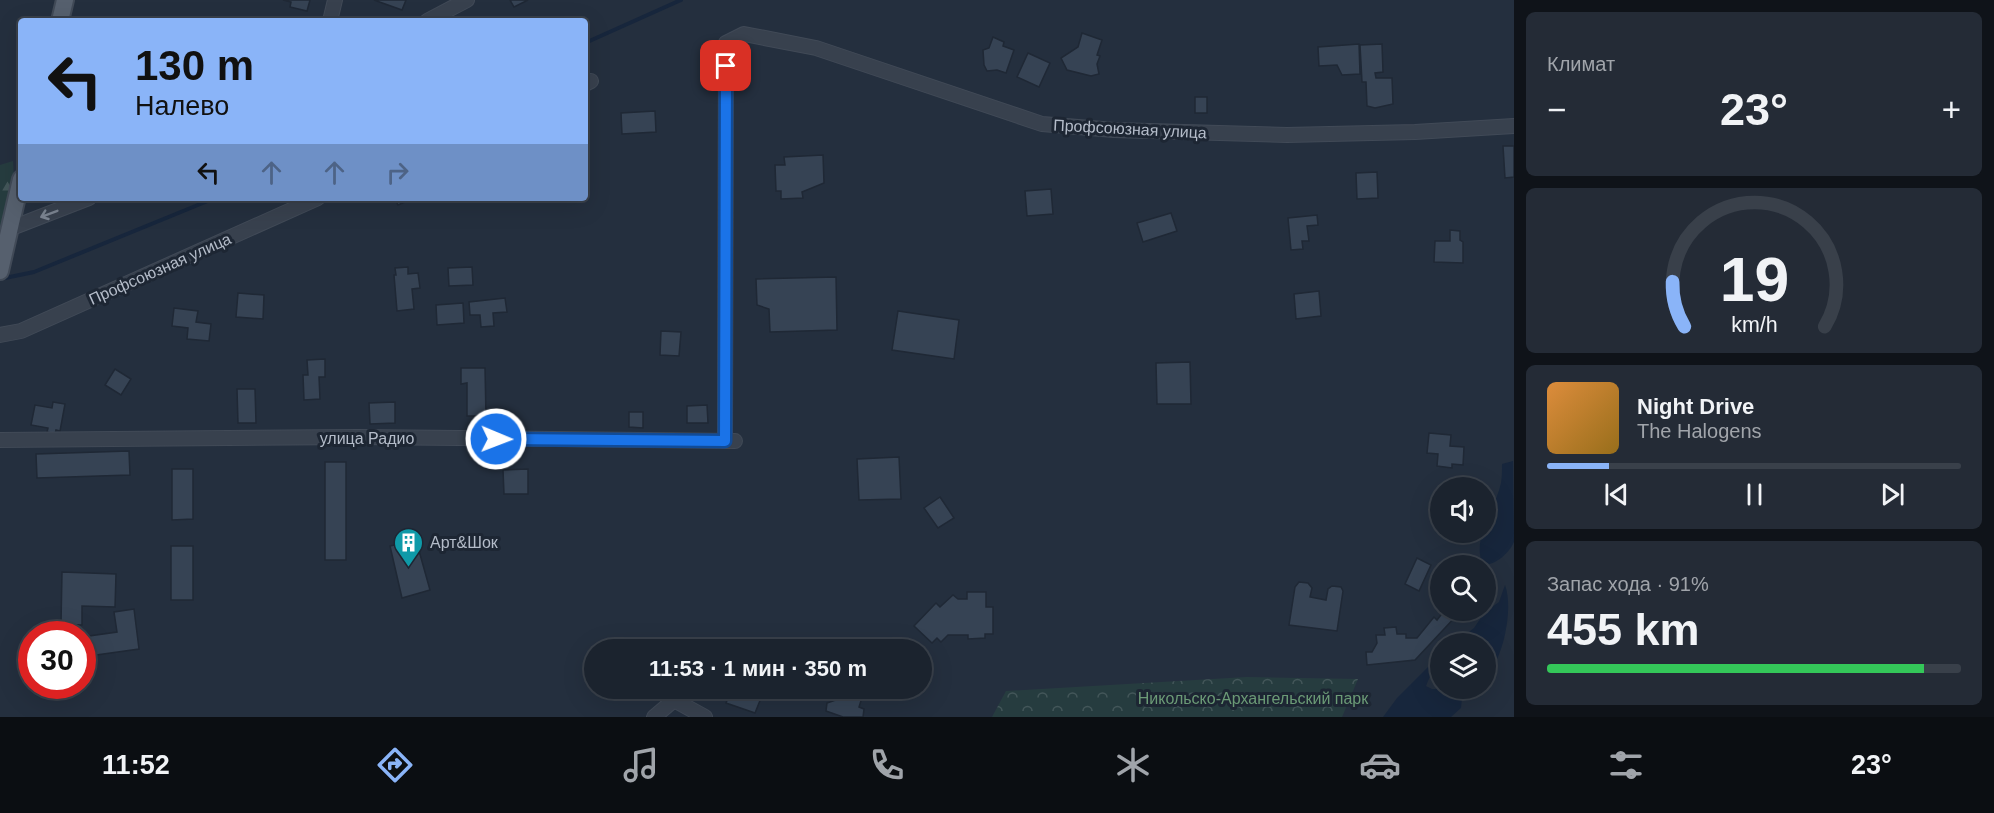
<!DOCTYPE html>
<html lang="ru">
<head>
<meta charset="utf-8">
<style>
	body { margin:0; font-family:Arial,sans-serif; background:#242b36; color:#f1f3f6; height:100vh; display:flex; flex-direction:column; font-size:22px; white-space:nowrap }
	* { box-sizing:border-box; margin:0 }
	p { font-size:20px; color:#a0a4aa }
	.icon { flex:none; width:33px; height:33px; fill:none; stroke:currentColor; stroke-width:2; stroke-linecap:round; stroke-linejoin:round }
	.map { position:relative; flex:1; overflow:hidden }
	.details { display:flex; flex-direction:column; gap:12px; padding:12px; background:#0f1319; width:480px }
	.details>* { flex:none }
	.hud { position:absolute; left:18px; top:18px; width:570px; height:183px; border-radius:6px; box-shadow:0 6px 24px #0002,0 0 0 2px #39404a; background:#8ab4f8; color:#111; overflow:hidden }
	.fabs { position:absolute; left:1430px; top:477px; display:grid; gap:12px }
	.fabs a { display:grid; place-items:center; width:66px; height:66px; border-radius:50%; background:#1b232e; box-shadow:0 6px 24px #0002,0 0 0 2px #39404a; font-size:30px }
	.speed { position:absolute; left:18px; top:621px; display:flex; gap:12px; font-size:30px; font-weight:700; text-align:center }
	.speed>* { display:grid; place-content:center; width:78px; height:78px; border-radius:50%; background:#1b232e; box-shadow:0 6px 24px #0002,0 0 0 2px #39404a; line-height:1 }
	.speed .limit { border:9px solid #d22; background:#fff; color:#111 }
	.pin { position:absolute; display:grid; place-items:center; width:51px; height:51px; color:#fff; margin:-26px; border-radius:12px; box-shadow:0 3px 9px #0006 }
	.me { position:absolute; width:66px; margin:-33px; rotate:91deg; stroke-linejoin:round; filter:drop-shadow(0 0 4px #0008) }
	.turn { display:flex; align-items:center; gap:21px; height:126px; padding:0 18px; font-size:27px }
	.turn .icon { width:78px; height:78px; stroke-width:2.5 }
	.turn b { display:block; font-size:42px; line-height:51px }
	.lanes { display:flex; align-items:center; height:57px; padding:0 18px; background:#0003; justify-content:center; gap:30px; direction:ltr }
	.lanes .off { opacity:.35 }
	.big { font-size:45px; font-weight:700; line-height:1.1 }
	.details .widget { flex:1; display:flex; flex-direction:column; justify-content:center; gap:9px; min-width:0; padding:0 21px; border-radius:9px; background:#242b36 }
	.details .dial { align-items:center; gap:0 }
	.dial svg { height:156px; overflow:visible; fill:none; stroke:#39404a; stroke-width:7; stroke-linecap:round; text-anchor:middle }
	.dial text { fill:#f1f3f6; stroke:none }
	.song { display:flex; align-items:center; gap:18px }
	.cover { width:72px; height:72px; border-radius:9px; background:linear-gradient(135deg,hsl(30 70% 55%),hsl(40 70% 35%)) }
	.played { height:6px; border-radius:3px; background:linear-gradient(90deg,#8ab4f8 15%,#39404a 15%) }
	.keys { display:flex; justify-content:space-around; direction:ltr }
	.heat { display:flex; justify-content:space-between; align-items:center; font-size:33px; direction:ltr }
	.charge { height:9px; border-radius:4px; background:linear-gradient(90deg,#34c759 91%,#39404a 0) }
	.trip { position:absolute; left:584px; top:639px; width:348px; height:60px; border-radius:30px; background:#1b232e; box-shadow:0 6px 24px #0002,0 0 0 2px #39404a; font-weight:700; line-height:60px; text-align:center }
	.dock { display:flex; height:96px; justify-content:space-around; align-items:center; background:#0b0e12; color:#a0a4aa }
	.dock .icon { width:42px; height:42px }
	.dock .current { color:#8ab4f8 }
	.dock b { font-size:27px; color:#f1f3f6 }
	main { display:flex; flex:1; min-height:0 }
	.map>svg:first-child { display:block }
</style>
</head>
<body>
<main>
<div class="map">
<svg width="1514" height="717" viewBox="0 0 1514 717">
	<defs>
		<pattern id="forest-firs" width="22" height="20" patternUnits="userSpaceOnUse" patternTransform="scale(1.5)"><rect width="22" height="20" fill="#263c3f"/><path d="M5 1l3.5 6h-7zM16 11l3.5 6h-7z" fill="#435659"/></pattern>
		<pattern id="park-crowns" width="20" height="18" patternUnits="userSpaceOnUse" patternTransform="scale(1.5)"><rect width="20" height="18" fill="#263c3f"/><path d="M2 6a3 3 0 1 1 6 0M12 15a3 3 0 1 1 6 0" fill="none" stroke="#435659"/></pattern>
	</defs>
	<rect width="100%" height="100%" fill="#242f3e"/>
	<polygon fill="url(#forest-firs)" points="13,161 14,181 0,232 0,165"/>
	<polygon fill="url(#park-crowns)" points="1247,677 1358,679 1342,717 992,717 1006,691"/>
	<g fill="#17263c">
		<path d="M 1513,461 L 1514,542 C 1509,553 1496,565 1483,565 C 1471,539 1495,510 1501,483 C 1502,477 1502,470 1502,464 Z"/>
		<path d="M 1505,585 C 1514,609 1503,660 1485,679 L 1485,644 L 1454,643 L 1474,628 L 1484,613 L 1499,602 Z"/>
		<polygon points="1440,655 1440,664 1432,671 1426,686 1432,689 1472,689 1462,698 1461,708 1451,717 1383,717 1397,698"/>
	</g>
	<g fill="none" stroke-linecap="round" stroke-linejoin="round">
		<g stroke="#17263c" stroke-width="4">
			<polyline points="585,43 681,0"/>
			<polyline points="5,278 34,272 215,198"/>
		</g>
	</g>
	<g fill="#364354" stroke="#1f2835" stroke-width="1.5">
		<polygon points="283,0 310,0 307,11 290,7 291,2"/>
		<polygon points="374,0 406,0 402,10"/>
		<polygon points="510,0 528,0 514,7"/>
		<polygon points="1082,33 1102,40 1097,55 1100,56 1097,64 1099,74 1091,76 1067,70 1061,58 1078,47"/>
		<polygon points="993,37 1004,42 1003,46 1014,50 1006,73 997,70 987,71 984,65 983,50 989,48"/>
		<polygon points="1359,44 1360,74 1342,75 1337,65 1319,66 1318,47"/>
		<polygon points="1382,44 1383,72 1375,73 1376,78 1392,78 1393,104 1375,108 1367,106 1366,82 1362,82 1360,45"/>
		<polygon points="1028,53 1050,63 1039,87 1017,77"/>
		<rect x="1195" y="97" width="12" height="16"/>
		<polygon points="655,111 656,132 622,134 621,113"/>
		<polygon points="1503,146 1514,146 1514,177 1505,178"/>
		<polygon points="823,155 824,183 802,192 803,198 781,199 781,191 776,191 775,165 785,165 784,157"/>
		<polygon points="1377,172 1378,198 1357,199 1356,173"/>
		<polygon points="1051,189 1053,214 1027,216 1025,191"/>
		<polygon points="395,198 414,198 398,205"/>
		<polygon points="1171,213 1177,231 1143,242 1137,223"/>
		<polygon points="1317,215 1318,225 1307,226 1309,241 1302,241 1303,249 1291,250 1288,218"/>
		<polygon points="1450,230 1460,231 1460,240 1463,242 1463,263 1434,262 1435,241 1450,241"/>
		<polygon points="408,267 408,274 418,273 420,288 412,289 414,309 397,311 394,275 396,275 395,268"/>
		<polygon points="472,267 473,285 449,286 448,268"/>
		<polygon points="836,277 837,330 770,332 769,309 757,305 756,279"/>
		<polygon points="1319,291 1321,316 1296,319 1294,294"/>
		<polygon points="238,293 264,295 263,319 236,317"/>
		<polygon points="505,298 507,312 493,313 494,326 481,327 480,315 470,315 469,302"/>
		<polygon points="463,303 464,323 437,325 436,305"/>
		<polygon points="174,308 198,311 196,322 211,324 209,341 187,339 188,328 172,326"/>
		<polygon points="898,311 959,320 954,359 892,350"/>
		<polygon points="661,331 681,332 679,356 660,355"/>
		<polygon points="325,359 325,377 319,377 320,399 304,400 303,375 308,375 307,360"/>
		<polygon points="1190,362 1191,404 1157,404 1156,363"/>
		<polygon points="461,368 485,368 486,416 467,416 467,383 461,384"/>
		<polygon points="115,369 131,379 121,395 105,385"/>
		<polygon points="237,389 255,389 256,423 238,423"/>
		<polygon points="53,402 65,404 60,431 56,430 55,434 47,432 48,428 31,425 35,405 52,408"/>
		<polygon points="395,402 395,423 370,424 369,403"/>
		<polygon points="707,405 708,423 687,423 687,406"/>
		<polygon points="629,412 643,412 643,428 629,427"/>
		<polygon points="1429,433 1451,435 1450,446 1464,447 1463,465 1452,464 1452,468 1437,466 1438,454 1427,453"/>
		<polygon points="129,451 130,475 37,478 36,454"/>
		<polygon points="899,457 901,499 859,500 857,459"/>
		<rect x="325" y="462" width="21" height="98"/>
		<polygon points="172,469 193,469 193,519 172,520"/>
		<polygon points="528,469 528,494 504,494 503,470"/>
		<polygon points="940,497 954,518 938,528 924,508"/>
		<polygon points="416,540 430,590 402,598 390,546"/>
		<rect x="171" y="546" width="22" height="54"/>
		<polygon points="1417,558 1431,565 1419,591 1405,584"/>
		<polygon points="62,572 116,574 115,607 82,606 82,625 61,624"/>
		<polygon points="1299,582 1308,583 1312,588 1310,597 1326,600 1328,589 1332,586 1341,587 1343,591 1337,631 1289,625 1295,587"/>
		<polygon points="967,592 986,592 986,607 993,607 993,634 985,634 985,638 968,639 968,635 948,635 941,642 937,638 932,643 914,626 936,603 940,607 953,595 958,599 967,599"/>
		<polygon points="134,609 139,649 82,657 82,637 117,632 114,612"/>
		<polygon points="1444,611 1458,614 1415,660 1367,665 1366,652 1372,652 1377,643 1376,635 1385,635 1384,628 1396,627 1397,634 1406,634 1406,638 1417,638 1434,617 1437,620"/>
		<polygon points="732,688 765,688 755,713 726,703"/>
		<polygon points="839,688 865,688 859,707 864,709 863,717 843,717 826,711 827,703 836,700"/>
	</g>
	<g fill="none" stroke-linecap="round" stroke-linejoin="round">
		<defs>
			<g id="minor">
				<polyline points="330,21 335,0"/>
				<polyline points="427,21 467,0"/>
				<polyline points="585,84 591,81"/>
				<polyline points="9,229 89,198"/>
				<polyline points="0,335 21,331 318,198"/>
				<polyline points="0,440 358,437 735,441"/>
				<polyline points="725,441 726,43 744,34 816,48 1042,124 1114,130 1287,135 1415,132 1514,126"/>
				<polyline points="654,717 674,700 705,717"/>
			</g>
			<g id="major">
				<polyline points="60,21 65,0"/>
				<polyline points="0,271 21,179"/>
			</g>
		</defs>
		<use href="#minor" stroke="#414a57" stroke-width="16"/>
		<use href="#major" stroke="#414a57" stroke-width="20"/>
		<use href="#minor" stroke="#38414e" stroke-width="14"/>
		<use href="#major" stroke="#56606e" stroke-width="16"/>
	</g>
	<defs><path id="oneway-shaft" d="M-6 0H5M1.5-3L5.5 0L1.5 3" fill="none" stroke-width="1.6" stroke-linecap="round" stroke-linejoin="round" transform="scale(1.5)"/></defs>
	<use stroke="#7c8592" href="#oneway-shaft" transform="translate(49 214) rotate(159)"/>
	<g fill="none" stroke-linecap="round" stroke-linejoin="round">
		<defs>
			<polyline id="route" points="496,439 725,441 726,66"/>
		</defs>
		<use href="#route" stroke="#114b97" stroke-width="15"/>
		<use href="#route" stroke="#1a73e8" stroke-width="10"/>
	</g>
	<defs>
		<symbol id="building-pin" viewBox="-11 -11 22 30"><path d="M0 17L-7.5 6A9.5 9.5 0 1 1 7.5 6Z" fill="#0f9aa8" stroke="#1d2633"/><path d="M-4-6H4V6H1V3H-1V6H-4ZM-2.5-4.3h1.7v1.8h-1.7ZM.8-4.3h1.7v1.8H.8ZM-2.5-1h1.7V.8h-1.7ZM.8-1h1.7V.8H.8Z" fill="#fff"/></symbol>
	</defs>
	<g fill-rule="evenodd">
		<use href="#building-pin" x="392" y="526" width="33" height="45"/>
	</g>
	<g text-anchor="middle" dominant-baseline="central" stroke-width="6" stroke-linejoin="round" paint-order="stroke">
		<g font-size="16" fill="#b4bcc9" stroke="#1d2633">
			<text transform="translate(1130 129) rotate(3)">Профсоюзная улица</text>
			<text transform="translate(160 269) rotate(-24)">Профсоюзная улица</text>
			<text x="367" y="438">улица Радио</text>
		</g>
		<g font-size="16" fill="#b4bcc9" stroke="#1d2633" text-anchor="start">
			<text x="430" y="542">Арт&amp;Шок</text>
		</g>
		<g font-size="16" fill="#6b9a76" stroke="#1d2633">
			<text x="1253" y="698">Никольско-Архангельский парк</text>
		</g>
	</g>
</svg>
<div class="fabs">
<a><svg class="icon" aria-label="sound" viewBox="0 0 24 24"><path d="M4 9h4l5-4v14l-5-4H4zM17 9q2 3 0 6"/></svg></a>
<a><svg class="icon" aria-label="search" viewBox="0 0 24 24"><circle cx="10" cy="10" r="6"/><path d="M15 15l6 6"/></svg></a>
<a><svg class="icon" aria-label="layers" viewBox="0 0 24 24"><path d="M12 4l9 5-9 5-9-5zM3 14l9 5 9-5"/></svg></a>
</div>
<div class="speed"><div class="limit">30</div></div>
<div class="pin" style="left:726px;top:66px;background:#d93025"><svg class="icon" aria-label="arrive" viewBox="0 0 24 24"><path d="M6 21V4h12l-3 4 3 4H6"/></svg></div>
<svg class="me" style="left:496px;top:439px" viewBox="-20 -20 40 40"><circle r="17" fill="#1a73e8" stroke="#fff" stroke-width="3"/><path d="M0-11L8 9 0 5-8 9z" fill="#fff"/></svg>
<div class="trip">11:53 · 1 мин · 350 m</div>
<div class="hud">
<div class="turn"><svg class="icon" aria-label="left" viewBox="0 0 24 24"><path d="M17 20v-9H6M10 6l-5 5 5 5"/></svg><div><b>130 m</b>Налево</div></div>
<div class="lanes"><svg class="icon" aria-label="left" viewBox="0 0 24 24"><path d="M17 20v-9H6M10 6l-5 5 5 5"/></svg><svg class="icon off" aria-label="ahead" viewBox="0 0 24 24"><path d="M12 20V5M6 11l6-6 6 6"/></svg><svg class="icon off" aria-label="ahead" viewBox="0 0 24 24"><path d="M12 20V5M6 11l6-6 6 6"/></svg><svg class="icon off" aria-label="right" viewBox="0 0 24 24"><path d="M7 20v-9h11M14 6l5 5-5 5"/></svg></div>
</div>
</div>
<section class="details">
<div class="widget"><p>Климат</p>
<div class="heat"><a>−</a><b class="big">23°</b><a>+</a></div>
</div>
<div class="widget dial"><svg viewBox="0 0 100 80">
<path d="M14 69A42 42 0 1 1 86 69"/>
<path d="M14 69A42 42 0 0 1 8 46" stroke="#8ab4f8"/>
<text x="50" y="56" font-size="32" font-weight="700">19</text>
<text x="50" y="72" font-size="11">km/h</text>
</svg></div>
<div class="widget">
<div class="song"><i class="cover"></i><div><b>Night Drive</b><p>The Halogens</p></div></div>
<div class="played"></div>
<div class="keys"><svg class="icon" aria-label="previous" viewBox="0 0 24 24"><path d="M18 5L8 12l10 7zM5 5v14"/></svg><svg class="icon" aria-label="pause" viewBox="0 0 24 24"><path d="M8 5v14M16 5v14"/></svg><svg class="icon" aria-label="next" viewBox="0 0 24 24"><path d="M6 5l10 7-10 7zM19 5v14"/></svg></div>
</div>
<div class="widget"><p>Запас хода · 91%</p><b class="big">455 km</b><div class="charge"></div></div>
</section>
</main>
<nav class="dock">
<b>11:52</b>
<svg class="icon current" aria-label="directions" viewBox="0 0 24 24"><path d="M12 3l9 9-9 9-9-9zM9 14v-3h6M13 9l2 2-2 2"/></svg>
<svg class="icon" aria-label="music" viewBox="0 0 24 24"><path d="M9 18V5l10-2v13"/><circle cx="6" cy="18" r="3"/><circle cx="16" cy="16" r="3"/></svg>
<svg class="icon" aria-label="phone" viewBox="0 0 24 24"><path d="M5 4h4l2 5-3 2q2 4 5 5l2-3 5 2v4C11 20 4 13 5 4z"/></svg>
<svg class="icon" aria-label="climate" viewBox="0 0 24 24"><path d="M12 3v18M4 7l16 10M4 17L20 7"/></svg>
<svg class="icon" aria-label="car" viewBox="0 0 24 24"><path d="M5 17H2v-5l4-1 3-4h7l3 4 3 1v5h-3M9 17h6M6 11h13"/><circle cx="7" cy="17" r="2"/><circle cx="17" cy="17" r="2"/></svg>
<svg class="icon" aria-label="filters" viewBox="0 0 24 24"><path d="M4 7h16M4 17h16"/><circle cx="9" cy="7" r="2"/><circle cx="15" cy="17" r="2"/></svg>
<b>23°</b>
</nav>
</body>
</html>
